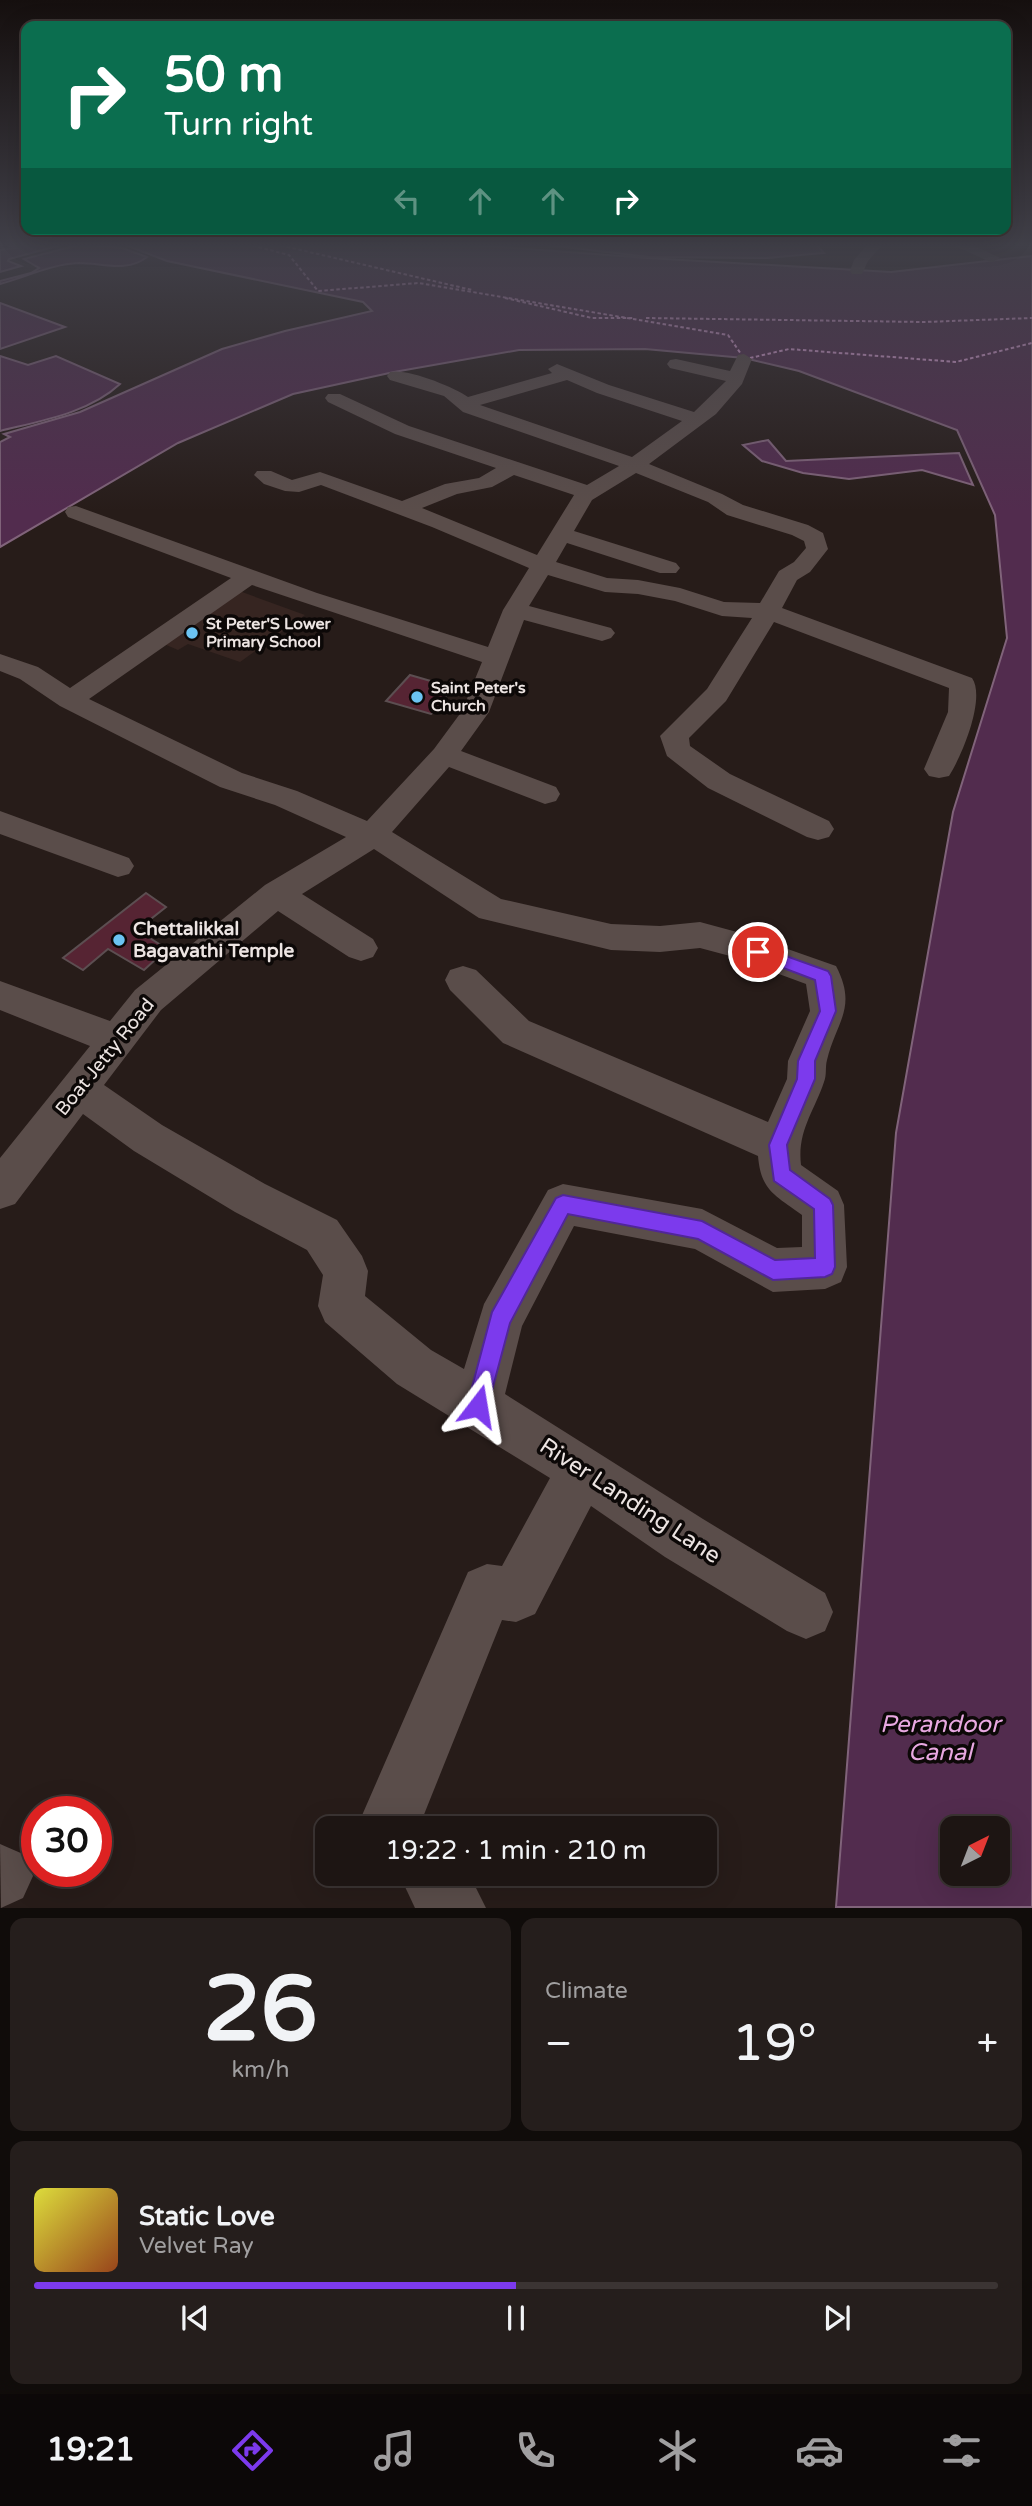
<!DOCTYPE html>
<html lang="en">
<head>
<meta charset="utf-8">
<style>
	body { margin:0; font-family:"Varela Round",sans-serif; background:#251e1c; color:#f1f3f6; height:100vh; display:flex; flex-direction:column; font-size:26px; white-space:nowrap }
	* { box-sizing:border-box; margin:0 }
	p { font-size:23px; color:#a09fa0 }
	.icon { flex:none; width:38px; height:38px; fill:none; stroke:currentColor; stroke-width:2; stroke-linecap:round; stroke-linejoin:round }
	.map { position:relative; height:1908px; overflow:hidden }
	.sheet { display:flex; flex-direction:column; gap:10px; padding:10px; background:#100c0a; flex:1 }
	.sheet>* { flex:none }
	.top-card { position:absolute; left:21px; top:21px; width:990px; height:214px; border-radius:14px; box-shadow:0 7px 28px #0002,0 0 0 2px #3b3433; background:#0b6e4f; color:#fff; overflow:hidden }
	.needle { width:46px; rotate:42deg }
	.tools { position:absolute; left:940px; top:1816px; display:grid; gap:14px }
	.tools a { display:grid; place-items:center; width:70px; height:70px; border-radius:14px; background:#1d1513; box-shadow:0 7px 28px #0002,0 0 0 2px #3b3433; font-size:35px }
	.speed { position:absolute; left:21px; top:1796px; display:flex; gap:14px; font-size:35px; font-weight:700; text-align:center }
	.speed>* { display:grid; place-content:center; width:91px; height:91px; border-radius:50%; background:#1d1513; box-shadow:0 7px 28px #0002,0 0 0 2px #3b3433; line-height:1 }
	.speed .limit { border:10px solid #d22; background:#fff; color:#111 }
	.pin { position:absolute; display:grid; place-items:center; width:60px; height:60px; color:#fff; margin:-30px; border:4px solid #fff; border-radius:50%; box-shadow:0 2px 7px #0007 }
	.me { position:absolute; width:77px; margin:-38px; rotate:14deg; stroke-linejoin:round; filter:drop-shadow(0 0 5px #0008) }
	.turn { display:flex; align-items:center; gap:24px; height:147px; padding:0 28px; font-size:32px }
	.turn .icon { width:91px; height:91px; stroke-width:2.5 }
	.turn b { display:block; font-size:49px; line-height:60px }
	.lanes { display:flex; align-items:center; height:66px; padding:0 28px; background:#0003; justify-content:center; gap:35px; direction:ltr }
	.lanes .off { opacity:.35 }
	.big { font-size:52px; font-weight:600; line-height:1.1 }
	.sheet .card { flex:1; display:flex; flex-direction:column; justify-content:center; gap:10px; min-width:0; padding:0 24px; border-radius:14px; background:#251e1c }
	.sheet .dial { align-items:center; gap:0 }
	.dial b { font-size:91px; line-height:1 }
	.song { display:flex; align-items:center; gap:21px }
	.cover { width:84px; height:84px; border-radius:10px; background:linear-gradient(135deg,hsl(60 70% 55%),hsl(20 70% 35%)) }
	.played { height:7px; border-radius:4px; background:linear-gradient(90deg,#7c3aed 50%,#3b3433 50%) }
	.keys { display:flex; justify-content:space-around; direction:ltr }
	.heat { display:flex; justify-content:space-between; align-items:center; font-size:38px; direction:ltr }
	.sheet .tiles { flex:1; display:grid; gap:10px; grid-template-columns:1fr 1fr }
	.card:last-child { grid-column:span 2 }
	.trip { position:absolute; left:315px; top:1816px; width:402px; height:70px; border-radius:14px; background:#1d1513; box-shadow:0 7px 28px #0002,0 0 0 2px #3b3433; font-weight:600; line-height:70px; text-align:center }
	.tab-bar { display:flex; height:112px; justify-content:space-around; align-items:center; background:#0c0808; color:#a09fa0 }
	.tab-bar .icon { width:49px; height:49px }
	.tab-bar .on { color:#7c3aed }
	.tab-bar b { font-size:32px; color:#f1f3f6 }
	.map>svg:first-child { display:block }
</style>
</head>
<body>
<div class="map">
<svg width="1032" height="1908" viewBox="0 0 1032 1908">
	<rect width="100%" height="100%" fill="#271c19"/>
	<polygon fill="#362521" points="231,588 305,615 240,662 188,644 178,650 157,641"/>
	<g fill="#522c4e" stroke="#80637a" stroke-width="2" fill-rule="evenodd">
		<polygon points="5,244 65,244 9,259 8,261 21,266 0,272 0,250 15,248"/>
		<path d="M 82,244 L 122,248 L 147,257 C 127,273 102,263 79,263 C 52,264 26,277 0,284 L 0,281 L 31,273 L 39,268 L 24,259 Z"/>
		<path d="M 123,244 L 460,244 L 648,258 L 891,272 L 1032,256 L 1032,1907 L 836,1907 L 896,1133 L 953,812 L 1007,638 L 995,515 L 957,430 L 799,371 L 744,358 L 645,349 L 519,350 L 394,372 L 293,394 L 178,443 L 0,547 L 0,442 L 10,437 L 4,434 L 80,412 L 222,349 L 285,331 L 372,311 L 363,302 L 167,261 ZM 952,1829 L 998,1829 L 998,1874 L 952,1874 Z"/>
		<polygon points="539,244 820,244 818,246 824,253 767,258 649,257"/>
		<polygon points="0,303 65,327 0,349"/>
		<path d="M 0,356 L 28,365 L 56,356 L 120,384 C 89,413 40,421 0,431 Z"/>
		<polygon points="768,440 786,461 959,453 973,485 922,470 849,479 803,473 762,461 743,445"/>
	</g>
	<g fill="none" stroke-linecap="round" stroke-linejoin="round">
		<g stroke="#e8a8e1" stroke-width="2" stroke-dasharray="3.5 2.5" stroke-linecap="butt">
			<polyline points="247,244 289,255 318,291 419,283 728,335 741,354"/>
			<polyline points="275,244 472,290"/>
			<polyline points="505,298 592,318 634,318"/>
			<polyline points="646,318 924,322 1032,318"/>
			<polyline points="750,358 789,349 956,362 1032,343"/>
		</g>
	</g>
	<g fill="#562433" stroke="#5c4e51" stroke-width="2">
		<polygon points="410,675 448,686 444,706 431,714 386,701"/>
		<polygon points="146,893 166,907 137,930 167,949 144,970 108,949 83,970 63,958"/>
	</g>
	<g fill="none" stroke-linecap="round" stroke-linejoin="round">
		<g fill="#5a4d4a" fill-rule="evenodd">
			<polygon points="868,244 883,244 868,261 862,274 852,274 850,271 854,260"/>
			<polygon points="951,244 970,244 1000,258 993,262 988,261"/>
			<path d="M 744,354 L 752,359 L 742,384 L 716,414 L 649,464 L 722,494 L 743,505 L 808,525 L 823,533 L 828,549 L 810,572 L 797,580 L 782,608 L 972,678 C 986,698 962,756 949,776 L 939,778 L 929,776 L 924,769 L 948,712 L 949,688 L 774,622 L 726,701 L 689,738 L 690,746 L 730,774 L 829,821 L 834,829 L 829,837 L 818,840 L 807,837 L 708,788 L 667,756 L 660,736 L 707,689 L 752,618 L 722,616 L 675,601 L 638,594 L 605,592 L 548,575 L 529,606 L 611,628 L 615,633 L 611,638 L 602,641 L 524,620 L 489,712 L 461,751 L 556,787 L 560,794 L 556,801 L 545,804 L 449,767 L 392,832 L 501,899 L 611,924 L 660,926 L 700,922 L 748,935 L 836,966 C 858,1008 836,1022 827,1060 C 825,1067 827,1075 824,1082 C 814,1112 797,1131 801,1165 L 838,1191 L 844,1205 L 847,1267 L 841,1282 L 825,1289 L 773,1292 L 695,1249 L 574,1226 L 522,1326 L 505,1394 L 703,1519 L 825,1593 L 833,1612 L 825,1631 L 806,1639 L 787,1631 L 665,1557 L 591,1506 L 535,1614 L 516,1622 L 502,1620 L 423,1817 L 428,1829 L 364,1829 L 360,1820 L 468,1572 L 487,1564 L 502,1566 L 550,1478 L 397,1384 L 325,1322 L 318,1306 L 323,1275 L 307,1250 L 235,1212 L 134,1151 L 83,1114 L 15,1204 L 0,1209 L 0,1158 L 90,1046 L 0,1010 L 0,981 L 110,1021 L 135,990 L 265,885 L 346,837 L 275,805 L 220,787 L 60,706 L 20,679 L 0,671 L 0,654 L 38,667 L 70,688 L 231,578 L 68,517 L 65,512 L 68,507 L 76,506 L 317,593 L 488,647 L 503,610 L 529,568 L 432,527 L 321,485 L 299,492 L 285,491 L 264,484 L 254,475 L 257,471 L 271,471 L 292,480 L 320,472 L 402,501 L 445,484 L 479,478 L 496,468 L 395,434 L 328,402 L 325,398 L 328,394 L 340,394 L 409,426 L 587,485 L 619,466 L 463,412 L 444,396 L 390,380 L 387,376 L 390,372 C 407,368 454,387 468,397 L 552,373 L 548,369 L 557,364 L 609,385 L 694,412 L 726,381 L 670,368 L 667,364 L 670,360 L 676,359 L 730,371 L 738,355 ZM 567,380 L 597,393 L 682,421 L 632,457 L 480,405 ZM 636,473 L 708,502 L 727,515 L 792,535 L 804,541 L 806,548 L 794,562 L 779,571 L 760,603 L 724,602 L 680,588 L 638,580 L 607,578 L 556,562 L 567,543 L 660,573 L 676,573 L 680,568 L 676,563 L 574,531 L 592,500 ZM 514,475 L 574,495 L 537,555 L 422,508 L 457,494 L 492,487 ZM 252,585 L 482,662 L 462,711 L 434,749 L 367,821 L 297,791 L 242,773 L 89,699 ZM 374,849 L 479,918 L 611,950 L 660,952 L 700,948 L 730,956 L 806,984 L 810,1011 L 788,1061 L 787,1079 L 768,1122 L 529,1021 L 476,970 L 463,966 L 450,970 L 445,980 L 450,990 L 503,1043 L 758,1156 C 761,1191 775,1195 802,1215 L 802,1247 L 777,1248 L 702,1209 L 563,1184 L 548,1190 L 484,1304 L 464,1369 L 431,1350 L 365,1296 L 368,1271 L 362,1256 L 337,1220 L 265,1184 L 162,1125 L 104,1085 L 161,1010 L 278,911 L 349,957 L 361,961 L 373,957 L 378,948 L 373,939 L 302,894 Z"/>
			<polygon points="0,811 129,858 134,866 129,874 118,877 0,834"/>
			<polygon points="0,1844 23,1854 33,1876 23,1898 1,1908"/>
			<polygon points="399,1874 469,1874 486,1908 415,1908"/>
		</g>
	</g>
	<linearGradient id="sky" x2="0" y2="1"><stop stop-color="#150f0e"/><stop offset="0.48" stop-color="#414049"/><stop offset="1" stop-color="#414049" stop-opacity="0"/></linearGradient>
	<rect width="1032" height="511" fill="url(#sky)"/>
	<polygon fill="#7c3aed" stroke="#51269a" stroke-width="2" points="758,946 828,971 831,976 836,1011 815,1061 815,1079 787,1145 790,1170 830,1199 833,1205 835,1267 832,1274 825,1277 773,1280 698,1239 568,1214 510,1323 486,1413 478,1417 470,1413 467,1406 492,1312 556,1198 563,1195 702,1221 775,1260 815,1258 814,1209 774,1181 769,1145 797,1079 798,1061 820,1011 815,980 752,956 750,952 752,948"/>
	<g fill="#6bc3f2" stroke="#0c0807" stroke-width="2.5">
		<circle cx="192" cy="633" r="7"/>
		<circle cx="417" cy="697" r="7"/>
		<circle cx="119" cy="940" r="7"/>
	</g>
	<g text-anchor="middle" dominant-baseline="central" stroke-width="7" stroke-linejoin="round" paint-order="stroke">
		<g font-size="16" font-weight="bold" fill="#ece4e2" stroke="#0c0807" text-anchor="start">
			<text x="206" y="624">St Peter'S Lower<tspan x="206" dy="18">Primary School</tspan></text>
			<text x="431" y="688">Saint Peter's<tspan x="431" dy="18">Church</tspan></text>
		</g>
		<g font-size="19" font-weight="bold" fill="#ece4e2" stroke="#0c0807" text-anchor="start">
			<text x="133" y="929">Chettalikkal<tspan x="133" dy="22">Bagavathi Temple</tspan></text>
		</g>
		<g font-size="19" fill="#ece4e2" stroke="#0c0807">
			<text transform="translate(105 1057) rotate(-51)">Boat Jetty Road</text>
		</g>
		<g font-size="23" fill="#ece4e2" stroke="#0c0807">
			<text transform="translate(630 1501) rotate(33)">River Landing Lane</text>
		</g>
		<g font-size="24" font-style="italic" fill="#e8a8e1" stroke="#0c0807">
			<text x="940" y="1724">Perandoor<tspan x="940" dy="28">Canal</tspan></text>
		</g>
	</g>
</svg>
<div class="tools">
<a><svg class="needle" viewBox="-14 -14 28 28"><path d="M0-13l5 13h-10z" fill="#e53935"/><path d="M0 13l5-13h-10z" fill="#a09fa0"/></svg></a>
</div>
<div class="speed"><div class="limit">30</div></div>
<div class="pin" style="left:758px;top:952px;background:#d93025"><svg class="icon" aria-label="arrive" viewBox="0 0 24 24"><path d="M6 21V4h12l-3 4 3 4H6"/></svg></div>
<svg class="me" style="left:478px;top:1406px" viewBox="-20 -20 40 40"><path d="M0-17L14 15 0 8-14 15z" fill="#7c3aed" stroke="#fff" stroke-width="4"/></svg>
<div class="trip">19:22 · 1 min · 210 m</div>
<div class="top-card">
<div class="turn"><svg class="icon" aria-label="right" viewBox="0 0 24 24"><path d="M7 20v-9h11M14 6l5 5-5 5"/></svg><div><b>50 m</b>Turn right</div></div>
<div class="lanes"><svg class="icon off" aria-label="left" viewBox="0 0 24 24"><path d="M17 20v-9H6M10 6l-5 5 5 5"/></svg><svg class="icon off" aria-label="ahead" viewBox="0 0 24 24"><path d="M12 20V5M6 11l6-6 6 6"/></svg><svg class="icon off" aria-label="ahead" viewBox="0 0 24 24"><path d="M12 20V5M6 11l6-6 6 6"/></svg><svg class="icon" aria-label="right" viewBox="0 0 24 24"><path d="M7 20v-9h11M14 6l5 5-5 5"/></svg></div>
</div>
</div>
<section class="sheet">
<div class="tiles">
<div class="card dial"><b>26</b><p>km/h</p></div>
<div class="card"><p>Climate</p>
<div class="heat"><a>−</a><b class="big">19°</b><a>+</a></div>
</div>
<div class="card">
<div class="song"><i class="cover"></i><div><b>Static Love</b><p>Velvet Ray</p></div></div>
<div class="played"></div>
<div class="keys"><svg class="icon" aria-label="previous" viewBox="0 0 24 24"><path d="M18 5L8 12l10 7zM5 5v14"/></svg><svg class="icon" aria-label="pause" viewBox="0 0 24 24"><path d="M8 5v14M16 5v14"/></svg><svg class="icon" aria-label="next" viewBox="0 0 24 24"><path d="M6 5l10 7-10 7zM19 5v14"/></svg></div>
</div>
</div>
</section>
<nav class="tab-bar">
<b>19:21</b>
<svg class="icon on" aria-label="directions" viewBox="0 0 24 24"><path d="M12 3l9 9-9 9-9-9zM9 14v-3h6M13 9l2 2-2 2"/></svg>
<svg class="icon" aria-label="music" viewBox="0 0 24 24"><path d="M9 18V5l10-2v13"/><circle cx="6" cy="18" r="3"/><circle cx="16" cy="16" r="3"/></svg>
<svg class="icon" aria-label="phone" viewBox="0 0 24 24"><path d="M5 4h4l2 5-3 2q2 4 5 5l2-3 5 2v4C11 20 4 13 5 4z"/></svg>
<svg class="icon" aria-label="climate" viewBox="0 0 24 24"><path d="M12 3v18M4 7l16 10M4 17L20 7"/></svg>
<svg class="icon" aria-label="car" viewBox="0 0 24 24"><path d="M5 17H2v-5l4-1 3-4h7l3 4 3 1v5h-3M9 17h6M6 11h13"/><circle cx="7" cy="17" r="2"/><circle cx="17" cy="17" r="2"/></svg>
<svg class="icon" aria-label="filters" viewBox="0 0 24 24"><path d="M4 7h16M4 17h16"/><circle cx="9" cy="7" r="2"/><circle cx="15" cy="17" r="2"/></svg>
</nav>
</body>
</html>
